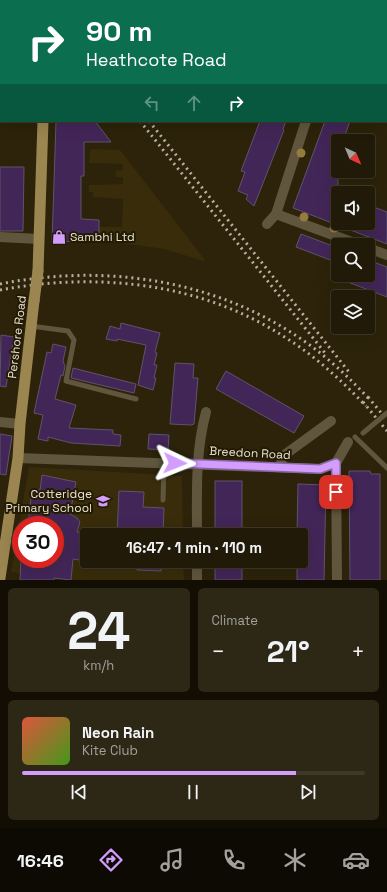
<!DOCTYPE html>
<html lang="en">
<head>
<meta charset="utf-8">
<style>
	body { margin:0; font-family:"Space Grotesk",sans-serif; background:#2d2716; color:#f1f3f6; height:100vh; display:flex; flex-direction:column; font-size:15px; white-space:nowrap }
	* { box-sizing:border-box; margin:0 }
	p { font-size:13px; color:#a2a19c }
	.icon { flex:none; width:22px; height:22px; fill:none; stroke:currentColor; stroke-width:2; stroke-linecap:round; stroke-linejoin:round }
	.map { position:relative; height:580px; overflow:hidden }
	.side { display:flex; flex-direction:column; gap:8px; padding:8px; background:#120e04; flex:1 }
	.side>* { flex:none }
	.guide { position:absolute; left:0px; top:0px; width:387px; height:122px; box-shadow:0 4px 16px #0002,0 0 0 1px #3e3829; background:#0b6e4f; color:#fff; overflow:hidden }
	.needle { width:26px; rotate:136deg }
	.controls { position:absolute; left:331px; top:134px; display:grid; gap:8px }
	.controls a { display:grid; place-items:center; width:44px; height:44px; border-radius:4px; background:#211a08; box-shadow:0 4px 16px #0002,0 0 0 1px #3e3829; font-size:20px }
	.speed { position:absolute; left:12px; top:516px; display:flex; gap:8px; font-size:20px; font-weight:700; text-align:center }
	.speed>* { display:grid; place-content:center; width:52px; height:52px; border-radius:50%; background:#211a08; box-shadow:0 4px 16px #0002,0 0 0 1px #3e3829; line-height:1 }
	.speed .limit { border:6px solid #d22; background:#fff; color:#111 }
	.pin { position:absolute; display:grid; place-items:center; width:34px; height:34px; color:#fff; margin:-17px; border-radius:8px; box-shadow:0 2px 6px #0006 }
	.me { position:absolute; width:44px; margin:-22px; rotate:92deg; stroke-linejoin:round; filter:drop-shadow(0 0 3px #0008) }
	.turn { display:flex; align-items:center; gap:14px; height:84px; padding:0 20px; font-size:18px }
	.turn .icon { width:52px; height:52px; stroke-width:2.5 }
	.turn b { display:block; font-size:28px; line-height:34px }
	.lanes { display:flex; align-items:center; height:38px; padding:0 20px; background:#0003; justify-content:center; gap:20px; direction:ltr }
	.lanes .off { opacity:.35 }
	.big { font-size:30px; font-weight:700; line-height:1.1 }
	.side .widget { flex:1; display:flex; flex-direction:column; justify-content:center; gap:6px; min-width:0; padding:0 14px; border-radius:6px; background:#2d2716 }
	.side .dial { align-items:center; gap:0 }
	.dial b { font-size:52px; line-height:1 }
	.song { display:flex; align-items:center; gap:12px }
	.cover { width:48px; height:48px; border-radius:6px; background:linear-gradient(135deg,hsl(10 70% 55%),hsl(100 70% 35%)) }
	.played { height:4px; border-radius:2px; background:linear-gradient(90deg,#d29dfd 80%,#3e3829 80%) }
	.keys { display:flex; justify-content:space-around; direction:ltr }
	.heat { display:flex; justify-content:space-between; align-items:center; font-size:22px; direction:ltr }
	.side .tiles { flex:1; display:grid; gap:8px; grid-template-columns:1fr 1fr }
	.widget:last-child { grid-column:span 2 }
	.trip { position:absolute; left:80px; top:528px; width:228px; height:40px; border-radius:4px; background:#211a08; box-shadow:0 4px 16px #0002,0 0 0 1px #3e3829; font-weight:700; line-height:40px; text-align:center }
	.tab-bar { display:flex; height:64px; justify-content:space-around; align-items:center; background:#0d0a03; color:#a2a19c }
	.tab-bar .icon { width:28px; height:28px }
	.tab-bar .on { color:#d29dfd }
	.tab-bar b { font-size:18px; color:#f1f3f6 }
	.map>svg:first-child { display:block }
</style>
</head>
<body>
<div class="map">
<svg width="387" height="580" viewBox="0 0 387 580">
	<rect width="100%" height="100%" fill="#2c230a"/>
	<g fill="#382c0a" fill-rule="evenodd">
		<polygon points="90,149 120,150 205,260 203,261 165,249 99,240 99,227 122,227 123,199 93,197 93,192 89,192 89,185 123,184 123,177 116,177 116,170 122,171 123,164 89,163"/>
		<path d="M 29,467 L 182,476 L 183,535 L 87,535 L 87,561 L 183,561 L 184,580 L 68,580 L 11,572 ZM 21,525 L 55,525 L 55,559 L 21,559 Z"/>
	</g>
	<g fill="#432658" stroke="#5f536b">
		<polygon points="56,121 95,121 111,142 84,142 84,176 81,176 81,219 99,220 99,240 52,242"/>
		<polygon points="260,121 286,121 283,129 284,130 254,206 246,199 248,195 238,191 245,172 241,171"/>
		<polygon points="325,121 350,121 343,141 338,141 338,223 368,223 368,205 387,212 387,244 293,208"/>
		<polygon points="0,167 24,167 23,231 0,231"/>
		<polygon points="301,234 338,248 338,263 296,247"/>
		<polygon points="368,260 387,267 387,297 332,276 368,275"/>
		<polygon points="121,323 160,333 155,352 157,353 154,365 157,365 154,378 156,378 153,390 138,385 146,345 117,339 117,341 106,339 110,326 120,329"/>
		<polygon points="1,335 14,337 6,387 0,386"/>
		<polygon points="53,344 66,347 63,361 65,366 63,376 61,375 55,399 76,405 69,428 113,430 113,434 121,435 120,446 71,443 48,437 48,441 38,439 43,415 34,413 47,352 51,353"/>
		<polygon points="175,363 194,364 193,378 198,378 194,424 191,425 170,424"/>
		<polygon points="73,368 136,384 134,393 71,378"/>
		<polygon points="226,371 304,416 294,433 216,389"/>
		<polygon points="0,434 12,436 6,475 0,474"/>
		<polygon points="149,434 169,435 168,450 148,449"/>
		<polygon points="349,471 370,471 371,474 380,474 380,580 350,580"/>
		<polygon points="42,475 76,482 70,514 77,518 80,522 77,532 85,534 80,560 73,559 71,580 54,578 54,580 20,580 21,559 55,559 55,525 28,525 32,489 40,490"/>
		<rect x="215" y="481" width="27" height="54"/>
		<polygon points="298,484 326,485 324,580 297,580 297,561 301,561 301,535 297,535"/>
		<polygon points="119,491 144,492 143,507 164,508 163,535 117,535"/>
		<polygon points="138,561 162,561 161,571 137,570"/>
		<rect x="215" y="561" width="27" height="19"/>
	</g>
	<g fill="none" stroke-linecap="round" stroke-linejoin="round">
		<g stroke="#60563d" stroke-width="5">
			<polyline points="31,326 68,331 74,340 66,381 136,399"/>
			<polyline points="355,437 387,468"/>
			<polyline points="163,500 164,462"/>
		</g>
		<g stroke="#60563d" stroke-width="10">
			<polyline points="384,0 387,1"/>
			<polyline points="346,1 346,0"/>
			<polyline points="0,26 1,27"/>
			<polyline points="0,98 1,98"/>
			<polyline points="276,214 360,245"/>
			<polyline points="267,224 276,214 306,121"/>
			<polyline points="0,237 39,239"/>
			<polyline points="368,248 387,255"/>
			<polyline points="0,422 20,424"/>
			<polyline points="18,458 320,469 336,463 348,442"/>
			<polyline points="336,463 337,580"/>
			<polyline points="280,467 283,456 331,421"/>
			<path d="M 197,535 C 197,493 195,453 206,412"/>
			<polyline points="197,561 197,580"/>
		</g>
		<g stroke="#9b8651" stroke-width="11">
			<polyline points="45,1 45,0"/>
			<polyline points="38,271 43,121"/>
			<polyline points="0,578 18,458 20,424 34,301"/>
		</g>
		<g stroke="#b8b1a0" stroke-width="3" stroke-dasharray="2 4" stroke-linecap="butt">
			<polyline points="140,121 325,353"/>
			<polyline points="149,121 349,372"/>
			<path d="M 0,284 C 116,261 238,283 330,361 C 345,374 358,387 371,401"/>
			<path d="M 0,290 C 96,272 199,282 283,336 C 314,355 341,380 366,406"/>
			<polyline points="368,397 387,420"/>
			<polyline points="363,402 387,431"/>
		</g>
		<polyline stroke="#60563d" stroke-width="5" points="363,433 387,413"/>
		<polyline stroke="#9b8651" stroke-width="11" points="34,301 38,271"/>
	</g>
	<g fill="#937c3d">
		<circle cx="301" cy="153" r="4.5"/>
		<circle cx="304" cy="217" r="4.5"/>
		<circle cx="334" cy="228" r="4.5"/>
	</g>
	<g fill="none" stroke-linecap="round" stroke-linejoin="round">
		<defs>
			<polyline id="route" points="175,463 320,469 336,463 336,492"/>
		</defs>
		<use href="#route" stroke="#8866a4" stroke-width="10"/>
		<use href="#route" stroke="#d29dfd" stroke-width="7"/>
	</g>
	<defs>
		<symbol id="shop-bare" viewBox="-9 -9 18 18"><path d="M-5-2.5h2.3a2.7 3.5 0 0 1 5.4 0H5L5.5 6h-11ZM-1.5-2.5h3a1.5 2.3 0 0 0-3 0Z" fill="#d29dfd" stroke="#231a02" stroke-width="2.5" paint-order="stroke"/></symbol>
		<symbol id="school-bare" viewBox="-9 -9 18 18"><path d="M0-5L7-2L0 1L-7-2ZM-4 1L0 2.5L4 1V4Q0 6-4 4Z" fill="#d29dfd" stroke="#231a02" stroke-width="2.5" paint-order="stroke"/></symbol>
	</defs>
	<g fill-rule="evenodd">
		<use href="#shop-bare" x="49" y="227" width="20" height="20"/>
		<use href="#school-bare" x="93" y="491" width="20" height="20"/>
	</g>
	<g text-anchor="middle" dominant-baseline="central" stroke-width="4" stroke-linejoin="round" paint-order="stroke">
		<g font-size="12" fill="#e9e3d4" stroke="#231a02" text-anchor="start">
			<text x="70" y="237">Sambhi Ltd</text>
			<text x="92" y="494" text-anchor="end">Cotteridge<tspan x="92" dy="14">Primary School</tspan></text>
		</g>
		<g font-size="12" fill="#e9e3d4" stroke="#231a02">
			<text transform="translate(17 337) rotate(-83)">Pershore Road</text>
			<text transform="translate(250 453) rotate(3)">Breedon Road</text>
		</g>
	</g>
</svg>
<div class="controls">
<a><svg class="needle" viewBox="-14 -14 28 28"><path d="M0-13l5 13h-10z" fill="#e53935"/><path d="M0 13l5-13h-10z" fill="#a2a19c"/></svg></a>
<a><svg class="icon" aria-label="sound" viewBox="0 0 24 24"><path d="M4 9h4l5-4v14l-5-4H4zM17 9q2 3 0 6"/></svg></a>
<a><svg class="icon" aria-label="search" viewBox="0 0 24 24"><circle cx="10" cy="10" r="6"/><path d="M15 15l6 6"/></svg></a>
<a><svg class="icon" aria-label="layers" viewBox="0 0 24 24"><path d="M12 4l9 5-9 5-9-5zM3 14l9 5 9-5"/></svg></a>
</div>
<div class="speed"><div class="limit">30</div></div>
<div class="pin" style="left:336px;top:492px;background:#d93025"><svg class="icon" aria-label="arrive" viewBox="0 0 24 24"><path d="M6 21V4h12l-3 4 3 4H6"/></svg></div>
<svg class="me" style="left:175px;top:463px" viewBox="-20 -20 40 40"><path d="M0-17L14 15 0 8-14 15z" fill="#d29dfd" stroke="#fff" stroke-width="4"/></svg>
<div class="trip">16:47 · 1 min · 110 m</div>
<div class="guide">
<div class="turn"><svg class="icon" aria-label="right" viewBox="0 0 24 24"><path d="M7 20v-9h11M14 6l5 5-5 5"/></svg><div><b>90 m</b>Heathcote Road</div></div>
<div class="lanes"><svg class="icon off" aria-label="left" viewBox="0 0 24 24"><path d="M17 20v-9H6M10 6l-5 5 5 5"/></svg><svg class="icon off" aria-label="ahead" viewBox="0 0 24 24"><path d="M12 20V5M6 11l6-6 6 6"/></svg><svg class="icon" aria-label="right" viewBox="0 0 24 24"><path d="M7 20v-9h11M14 6l5 5-5 5"/></svg></div>
</div>
</div>
<section class="side">
<div class="tiles">
<div class="widget dial"><b>24</b><p>km/h</p></div>
<div class="widget"><p>Climate</p>
<div class="heat"><a>−</a><b class="big">21°</b><a>+</a></div>
</div>
<div class="widget">
<div class="song"><i class="cover"></i><div><b>Neon Rain</b><p>Kite Club</p></div></div>
<div class="played"></div>
<div class="keys"><svg class="icon" aria-label="previous" viewBox="0 0 24 24"><path d="M18 5L8 12l10 7zM5 5v14"/></svg><svg class="icon" aria-label="pause" viewBox="0 0 24 24"><path d="M8 5v14M16 5v14"/></svg><svg class="icon" aria-label="next" viewBox="0 0 24 24"><path d="M6 5l10 7-10 7zM19 5v14"/></svg></div>
</div>
</div>
</section>
<nav class="tab-bar">
<b>16:46</b>
<svg class="icon on" aria-label="directions" viewBox="0 0 24 24"><path d="M12 3l9 9-9 9-9-9zM9 14v-3h6M13 9l2 2-2 2"/></svg>
<svg class="icon" aria-label="music" viewBox="0 0 24 24"><path d="M9 18V5l10-2v13"/><circle cx="6" cy="18" r="3"/><circle cx="16" cy="16" r="3"/></svg>
<svg class="icon" aria-label="phone" viewBox="0 0 24 24"><path d="M5 4h4l2 5-3 2q2 4 5 5l2-3 5 2v4C11 20 4 13 5 4z"/></svg>
<svg class="icon" aria-label="climate" viewBox="0 0 24 24"><path d="M12 3v18M4 7l16 10M4 17L20 7"/></svg>
<svg class="icon" aria-label="car" viewBox="0 0 24 24"><path d="M5 17H2v-5l4-1 3-4h7l3 4 3 1v5h-3M9 17h6M6 11h13"/><circle cx="7" cy="17" r="2"/><circle cx="17" cy="17" r="2"/></svg>
</nav>
</body>
</html>
